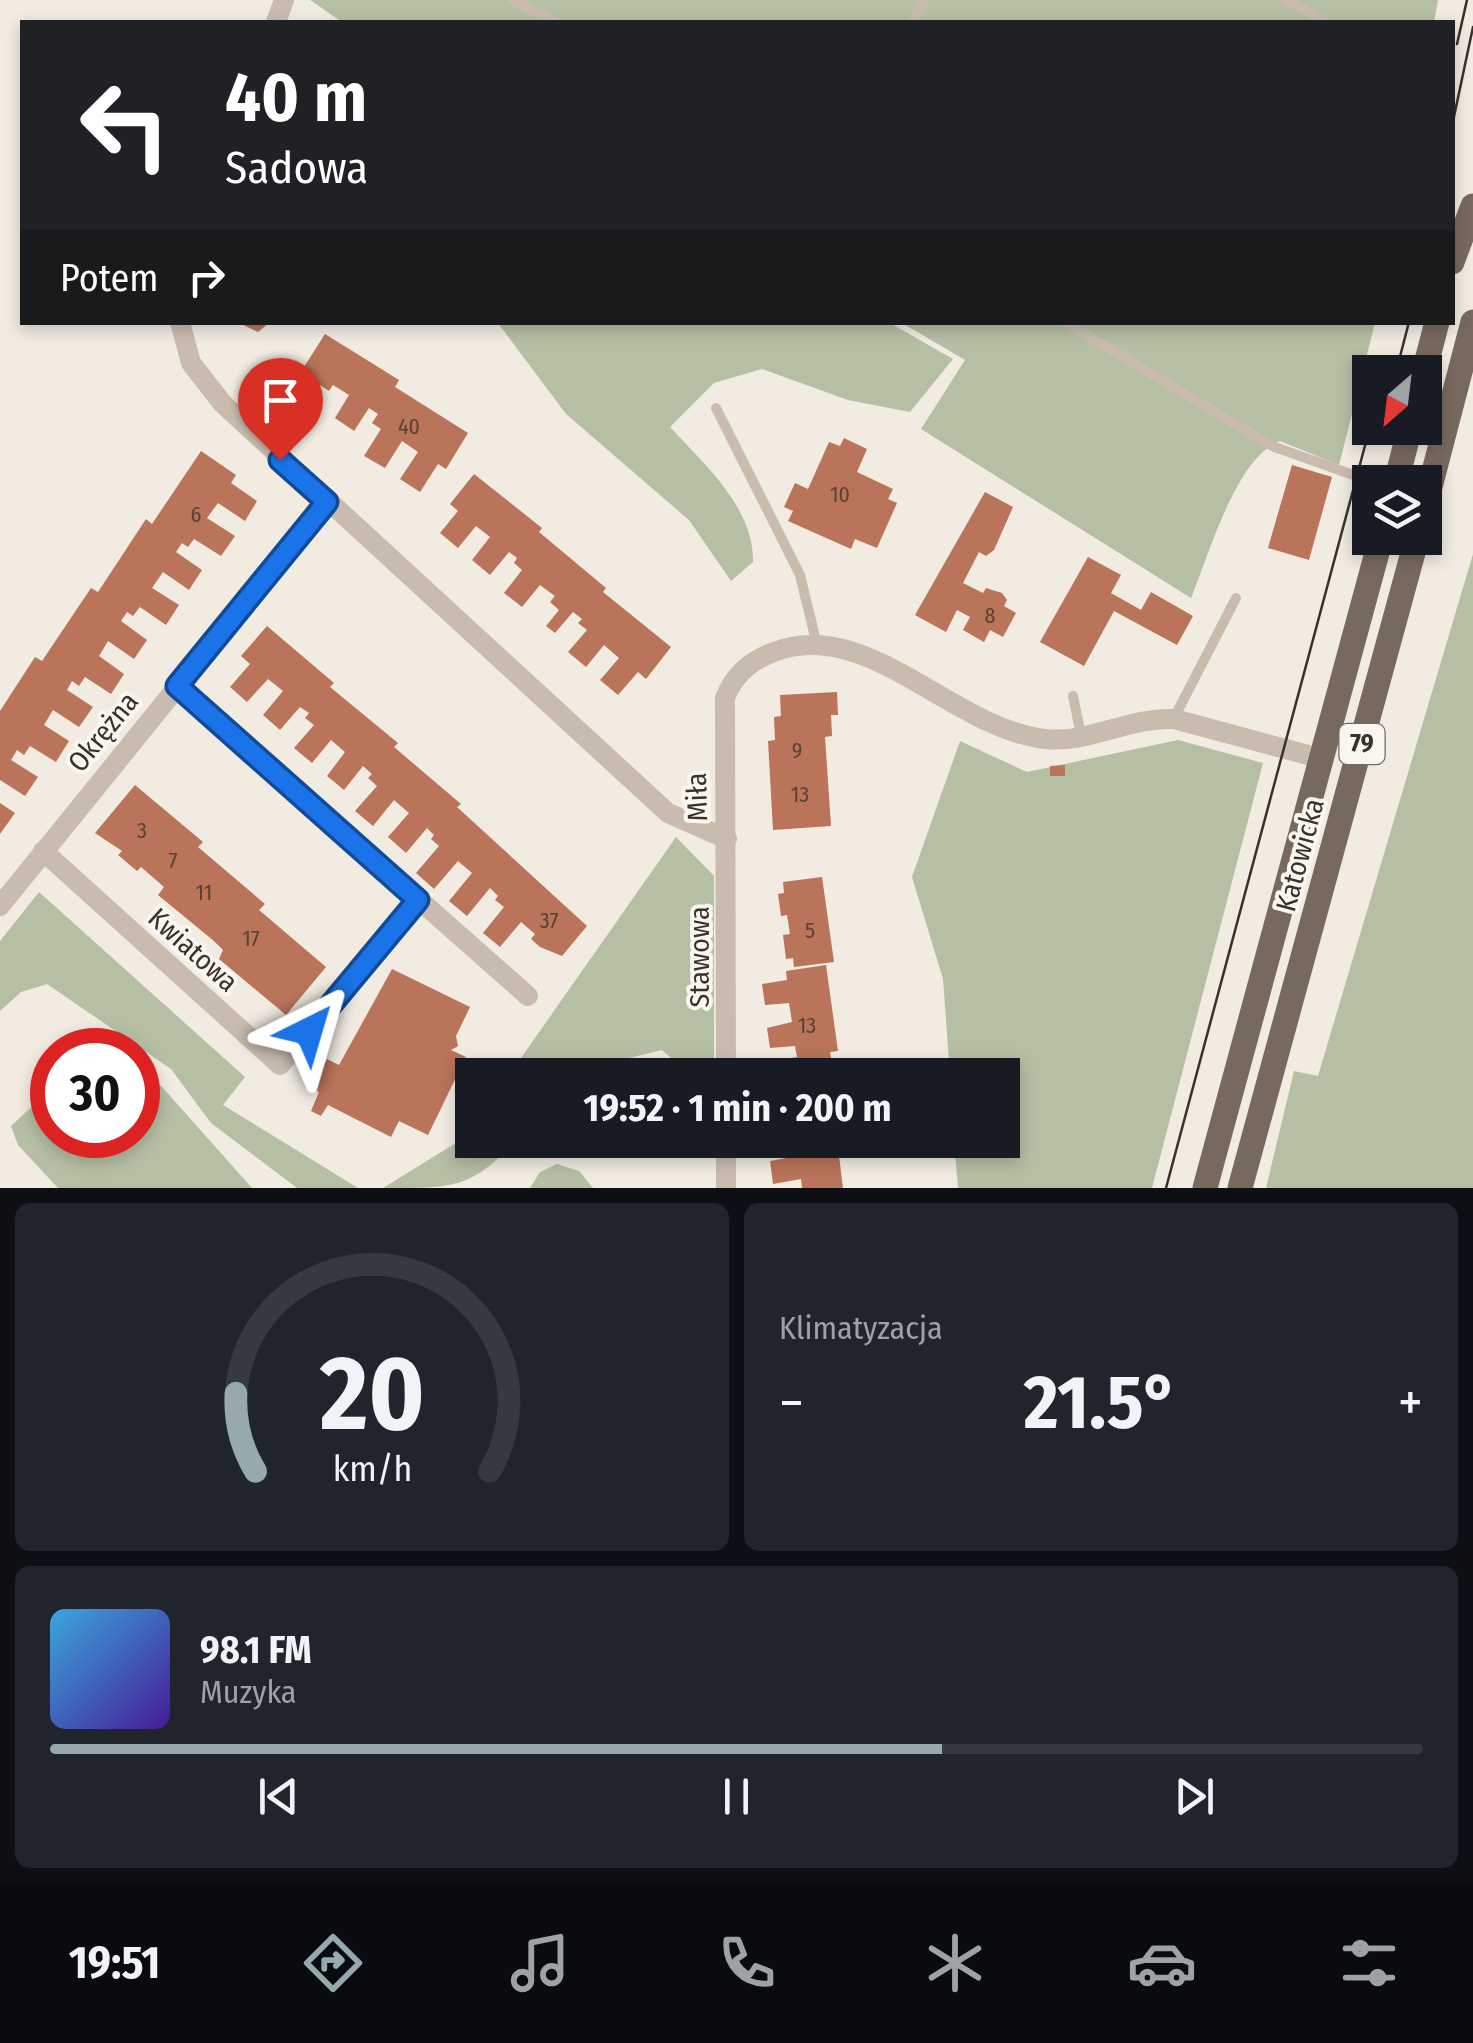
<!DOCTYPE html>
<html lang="pl">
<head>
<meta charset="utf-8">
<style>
	body { margin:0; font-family:"Fira Sans Condensed",sans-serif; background:#20242c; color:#f1f3f6; height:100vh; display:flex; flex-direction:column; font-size:38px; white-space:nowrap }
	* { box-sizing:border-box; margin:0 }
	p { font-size:32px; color:#9ea1a6 }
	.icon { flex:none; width:55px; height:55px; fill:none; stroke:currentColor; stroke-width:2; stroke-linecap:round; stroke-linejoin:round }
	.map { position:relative; height:1188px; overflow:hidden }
	.details { display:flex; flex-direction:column; gap:15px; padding:15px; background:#0d0f14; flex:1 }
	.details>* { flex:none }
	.top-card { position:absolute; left:20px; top:20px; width:1435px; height:305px; border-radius:0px; box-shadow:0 5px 15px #0003; background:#202124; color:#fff; overflow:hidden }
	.needle { width:65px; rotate:208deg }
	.fabs { position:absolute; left:1352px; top:355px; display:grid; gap:20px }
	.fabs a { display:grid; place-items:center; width:90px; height:90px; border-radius:0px; background:#171b24; box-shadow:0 5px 15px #0003; font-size:50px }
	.speed { position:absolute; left:30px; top:1028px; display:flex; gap:20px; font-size:50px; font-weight:700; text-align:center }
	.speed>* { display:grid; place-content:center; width:130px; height:130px; border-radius:50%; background:#171b24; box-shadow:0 5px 15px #0003; line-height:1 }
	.speed .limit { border:15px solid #d22; background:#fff; color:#111 }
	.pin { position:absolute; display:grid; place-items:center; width:85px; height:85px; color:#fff; margin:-102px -42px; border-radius:50% 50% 50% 0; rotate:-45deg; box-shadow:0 0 10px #0007 }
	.pin .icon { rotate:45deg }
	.me { position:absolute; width:110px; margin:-55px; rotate:40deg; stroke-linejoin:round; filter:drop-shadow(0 0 8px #0008) }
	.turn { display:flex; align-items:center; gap:35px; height:210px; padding:0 40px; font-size:45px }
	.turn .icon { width:130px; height:130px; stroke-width:2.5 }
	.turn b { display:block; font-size:70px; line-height:85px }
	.then { display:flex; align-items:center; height:95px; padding:0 40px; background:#0003; gap:20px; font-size:38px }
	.big { font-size:75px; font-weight:700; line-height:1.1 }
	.details .tile { flex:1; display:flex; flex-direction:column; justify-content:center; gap:15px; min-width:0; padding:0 35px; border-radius:15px; background:#20242c }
	.details .dial { align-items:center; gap:0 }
	.dial svg { height:260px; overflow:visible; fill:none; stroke:#363941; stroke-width:7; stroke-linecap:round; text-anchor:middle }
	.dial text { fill:#f1f3f6; stroke:none }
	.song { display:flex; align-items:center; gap:30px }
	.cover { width:120px; height:120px; border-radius:15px; background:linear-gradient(135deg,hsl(200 70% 55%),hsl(260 70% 35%)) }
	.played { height:10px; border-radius:5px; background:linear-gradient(90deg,#96aaae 65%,#363941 65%) }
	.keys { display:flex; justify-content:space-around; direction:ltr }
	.heat { display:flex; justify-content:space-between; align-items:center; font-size:55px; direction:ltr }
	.details .tiles { flex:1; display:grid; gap:15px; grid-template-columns:1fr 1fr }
	.tile:last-child { grid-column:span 2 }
	.trip { position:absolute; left:455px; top:1058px; width:565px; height:100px; border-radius:0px; background:#171b24; box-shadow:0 5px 15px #0003; font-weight:700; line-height:100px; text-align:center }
	.menu { display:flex; height:160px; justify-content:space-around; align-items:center; background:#090b0e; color:#9ea1a6 }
	.menu .icon { width:70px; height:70px }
	.menu .on { color:#96aaae }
	.menu b { font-size:45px; color:#f1f3f6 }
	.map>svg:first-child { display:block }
</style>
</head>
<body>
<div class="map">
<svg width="1473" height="1188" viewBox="0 0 1473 1188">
	<rect width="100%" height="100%" fill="#f1ebe2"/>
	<g fill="#b5bfa4">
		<polygon points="310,0 1438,0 1434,22 342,22"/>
		<path d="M 498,323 L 890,323 L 953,359 L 910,412 L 848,400 L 762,369 L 714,383 L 670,427 C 706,466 754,508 753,562 L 731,581 L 689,520 L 566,414 Z"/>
		<path d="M 902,323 L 1375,323 L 1339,465 L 1280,441 C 1236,457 1209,555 1191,598 L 921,429 L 965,360 Z"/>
		<polygon points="1473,554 1473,1188 1266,1188 1294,1071 1318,1076"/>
		<polygon points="1178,740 1263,763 1152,1188 958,1188 954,1140 1002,1140 1002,1075 950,1075 943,979 912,877 960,741 1027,772"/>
		<polygon points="676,837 714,876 714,1075 678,1075 678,1064 662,1050 629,1058 610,1075 509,1075"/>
		<polygon points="39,892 245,1077 223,1105 358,1188 297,1188 211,1123 171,1069 47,984 21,992 0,1011 0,941"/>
		<polygon points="138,1060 252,1188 58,1188 18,1145 11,1126 52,1088 52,1135 138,1135"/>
		<path d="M 472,1127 L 472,1140 L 516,1140 C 472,1188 456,1188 383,1188 L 464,1138 Z"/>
		<polygon points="557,1164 579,1171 593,1188 530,1188 540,1172"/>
	</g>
	<g fill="#b97459">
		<polygon points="237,322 270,322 258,332"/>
		<polygon points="325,334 399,380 395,387 468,433 446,469 438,464 420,492 400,479 418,452 402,441 385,468 364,456 381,429 372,423 378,414 369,408 354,431 335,418 349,395 333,385 329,391 320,385 309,403 299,397 313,373 304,367"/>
		<polygon points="844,438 867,449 857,472 893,489 888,499 897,503 877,548 855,539 851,549 788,521 793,511 784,507 795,483 808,489 829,442 840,446"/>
		<polygon points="201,451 236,475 231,483 257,501 245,521 218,503 207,518 235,536 221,556 194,539 188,547 182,543 176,552 202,570 189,590 163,572 152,588 179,605 166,625 140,607 133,616 127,612 121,621 147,640 134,659 108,641 99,656 124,674 111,694 85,677 79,686 72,681 67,690 93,707 79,727 53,710 44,725 69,741 56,762 30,746 24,755 17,750 11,760 38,777 25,796 0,780 0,711 35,657 42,661 91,588 98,592 146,519 152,524"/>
		<polygon points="1292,465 1332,477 1309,560 1268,548"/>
		<polygon points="474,474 542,528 539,532 606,588 603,592 671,647 646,679 638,672 618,695 600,680 619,658 604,645 586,667 568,652 587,630 578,623 582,619 573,612 555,633 546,626 559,610 550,602 555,596 548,591 540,585 522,607 504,593 522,570 514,563 517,558 509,552 490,575 472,560 490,537 476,526 458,548 440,533 458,511 450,504"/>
		<polygon points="985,492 1013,507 994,550 986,556 979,552 963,583 983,593 986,588 1002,593 1007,600 1004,606 1016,613 1003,637 990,630 984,642 963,630 970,617 957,610 946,632 915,615"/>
		<polygon points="1088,557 1121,575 1111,593 1141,610 1151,592 1193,616 1177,645 1114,611 1084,666 1040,642"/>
		<polygon points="267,626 334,683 330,687 398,743 394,747 461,804 457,807 587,926 562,956 540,947 531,939 535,934 521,922 500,947 483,933 504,907 495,900 498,896 490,888 467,916 449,901 472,873 458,861 434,889 416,873 439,846 431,839 434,835 427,828 406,853 388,837 409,813 394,800 373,826 355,811 377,786 368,778 372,774 363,766 344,790 327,776 345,752 331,740 312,763 294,748 314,725 305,718 309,713 300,707 280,730 263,715 283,691 268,679 247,702 230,687 250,664 241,656"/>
		<polygon points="837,692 838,715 831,715 832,736 825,737 831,826 773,830 768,741 775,740 774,717 781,716 780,695"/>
		<polygon points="1065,765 1065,776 1050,776 1050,766"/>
		<polygon points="135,785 203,842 198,847 265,904 259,910 326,967 286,1015 219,959 223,950 214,941 158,895 164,887 141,867 137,871 118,855 122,851 95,833"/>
		<polygon points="0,803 15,813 0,834"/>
		<polygon points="822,877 834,962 794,967 793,958 786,959 783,935 790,934 787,915 781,916 778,894 784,893 783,882"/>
		<polygon points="826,965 838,1051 830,1052 834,1075 763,1075 792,1068 791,1058 797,1057 795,1046 770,1048 767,1028 792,1022 789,1003 765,1005 762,984 787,980 786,971"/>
		<polygon points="392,969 470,1007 456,1036 458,1046 451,1050 466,1057 428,1135 399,1121 391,1137 328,1105 321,1116 311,1111 319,1092 312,1088 327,1059 339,1065"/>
		<polygon points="802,1140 837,1140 843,1188 802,1188 801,1179 773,1184 770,1161 797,1156 796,1146 802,1144"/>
	</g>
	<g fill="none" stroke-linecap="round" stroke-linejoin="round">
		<g stroke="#c9bcaf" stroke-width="10">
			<polyline points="512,0 556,22"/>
			<polyline points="1287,0 1325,22"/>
			<polyline points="913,22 924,0"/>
			<polyline points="1065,322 1272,446 1373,482"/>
			<polyline points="716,408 800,575 816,641"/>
			<polyline points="1073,696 1081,735"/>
			<polyline points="1174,718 1236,598"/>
		</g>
		<g stroke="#c9bcaf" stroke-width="20">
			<polyline points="276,22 284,0"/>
			<polyline points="180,322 191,363 223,404 668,813 727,839"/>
			<polyline points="177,686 528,996"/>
			<polyline points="43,851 280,1065 419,900"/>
			<polyline points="0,906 327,502"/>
			<path d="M 726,1075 L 725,698 C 734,675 751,660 774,652 C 867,616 953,729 1045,739 C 1088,744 1129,717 1174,719 L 1323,759"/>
			<polyline points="726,1188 726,1140"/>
		</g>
		<g stroke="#78695f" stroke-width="25">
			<polyline points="1452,262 1473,206"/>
			<polyline points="1424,372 1437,322"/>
			<polyline points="1396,482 1410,428"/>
			<polyline points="1425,506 1473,322"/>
			<polyline points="1205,1188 1381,538"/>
			<polyline points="1240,1188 1417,538"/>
		</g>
		<g stroke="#38312c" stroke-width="2.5">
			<polyline points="1457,44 1467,0"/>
			<polyline points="1452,126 1473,27"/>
			<polyline points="1396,372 1409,322"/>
			<polyline points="1166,1188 1370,427"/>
		</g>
	</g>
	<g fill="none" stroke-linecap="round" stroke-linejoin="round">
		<defs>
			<polyline id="route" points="280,460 327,502 177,686 418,900 309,1031"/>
		</defs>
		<use href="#route" stroke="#114b97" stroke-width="25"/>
		<use href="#route" stroke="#1a73e8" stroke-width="18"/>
	</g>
	<g text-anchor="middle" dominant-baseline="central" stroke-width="8" stroke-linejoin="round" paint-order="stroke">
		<g font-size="22" fill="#584237">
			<text x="409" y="426">40</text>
			<text x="840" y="494">10</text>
			<text x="196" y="514">6</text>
			<text x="990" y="615">8</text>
			<text x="797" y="750">9</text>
			<text x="800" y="794">13</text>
			<text x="142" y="830">3</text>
			<text x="173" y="860">7</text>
			<text x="204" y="892">11</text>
			<text x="549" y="920">37</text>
			<text x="810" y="930">5</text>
			<text x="251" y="938">17</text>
			<text x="807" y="1025">13</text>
		</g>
		<rect fill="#f9f5ef" stroke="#726c66" stroke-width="2.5" x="1339.5" y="724" width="45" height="40" rx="8"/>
		<g font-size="25" font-weight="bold" fill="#38312c">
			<text x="1362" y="744">79</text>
		</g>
		<g font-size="28" fill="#38312c" stroke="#f9f5ef">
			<text transform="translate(103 732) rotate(-51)">Okrężna</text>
			<text transform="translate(697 797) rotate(-92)">Miła</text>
			<text transform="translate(1300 855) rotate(-75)">Katowicka</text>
			<text transform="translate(193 950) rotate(42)">Kwiatowa</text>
			<text transform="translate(699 957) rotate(-90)">Stawowa</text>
		</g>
	</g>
</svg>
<div class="fabs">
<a><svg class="needle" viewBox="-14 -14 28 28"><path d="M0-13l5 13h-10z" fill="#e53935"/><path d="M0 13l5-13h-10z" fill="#9ea1a6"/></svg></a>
<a><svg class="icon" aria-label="layers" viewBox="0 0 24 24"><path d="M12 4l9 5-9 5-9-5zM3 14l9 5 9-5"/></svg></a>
</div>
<div class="speed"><div class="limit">30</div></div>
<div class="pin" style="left:280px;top:460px;background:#d93025"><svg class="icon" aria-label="arrive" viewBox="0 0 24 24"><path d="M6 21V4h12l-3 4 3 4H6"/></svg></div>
<svg class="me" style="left:309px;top:1031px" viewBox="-20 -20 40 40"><path d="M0-17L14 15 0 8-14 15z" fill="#1a73e8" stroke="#fff" stroke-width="4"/></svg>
<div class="trip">19:52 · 1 min · 200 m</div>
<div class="top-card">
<div class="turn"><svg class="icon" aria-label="left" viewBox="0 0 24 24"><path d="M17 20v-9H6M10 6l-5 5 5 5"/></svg><div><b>40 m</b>Sadowa</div></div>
<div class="then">Potem<svg class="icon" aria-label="right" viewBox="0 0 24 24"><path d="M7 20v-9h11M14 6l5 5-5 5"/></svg></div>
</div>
</div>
<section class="details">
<div class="tiles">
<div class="tile dial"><svg viewBox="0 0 100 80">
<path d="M14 69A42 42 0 1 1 86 69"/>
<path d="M14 69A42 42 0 0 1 8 45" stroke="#96aaae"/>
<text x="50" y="56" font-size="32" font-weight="700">20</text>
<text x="50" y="72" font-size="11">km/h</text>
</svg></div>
<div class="tile"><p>Klimatyzacja</p>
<div class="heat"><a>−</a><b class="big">21.5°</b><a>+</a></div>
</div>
<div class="tile">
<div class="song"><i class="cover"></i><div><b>98.1 FM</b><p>Muzyka</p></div></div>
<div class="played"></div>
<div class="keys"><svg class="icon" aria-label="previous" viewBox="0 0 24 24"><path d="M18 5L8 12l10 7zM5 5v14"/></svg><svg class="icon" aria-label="pause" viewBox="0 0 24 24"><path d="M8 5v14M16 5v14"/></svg><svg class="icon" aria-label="next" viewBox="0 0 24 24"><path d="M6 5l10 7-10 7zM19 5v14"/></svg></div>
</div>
</div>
</section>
<nav class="menu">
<b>19:51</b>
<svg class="icon on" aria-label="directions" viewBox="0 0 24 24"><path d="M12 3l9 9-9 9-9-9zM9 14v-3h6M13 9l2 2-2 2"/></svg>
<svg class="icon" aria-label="music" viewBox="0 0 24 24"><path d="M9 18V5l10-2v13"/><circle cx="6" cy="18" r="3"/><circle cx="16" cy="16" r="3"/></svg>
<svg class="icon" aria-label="phone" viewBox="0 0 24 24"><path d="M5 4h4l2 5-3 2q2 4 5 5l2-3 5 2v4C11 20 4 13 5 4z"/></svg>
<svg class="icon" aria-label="climate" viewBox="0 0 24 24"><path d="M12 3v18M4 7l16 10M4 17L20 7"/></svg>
<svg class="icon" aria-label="car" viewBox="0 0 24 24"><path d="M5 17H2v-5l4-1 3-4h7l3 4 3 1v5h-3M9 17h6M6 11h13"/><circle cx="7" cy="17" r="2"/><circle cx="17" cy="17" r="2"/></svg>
<svg class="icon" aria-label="filters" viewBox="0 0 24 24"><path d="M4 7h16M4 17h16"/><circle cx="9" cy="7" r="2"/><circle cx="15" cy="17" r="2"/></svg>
</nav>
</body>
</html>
